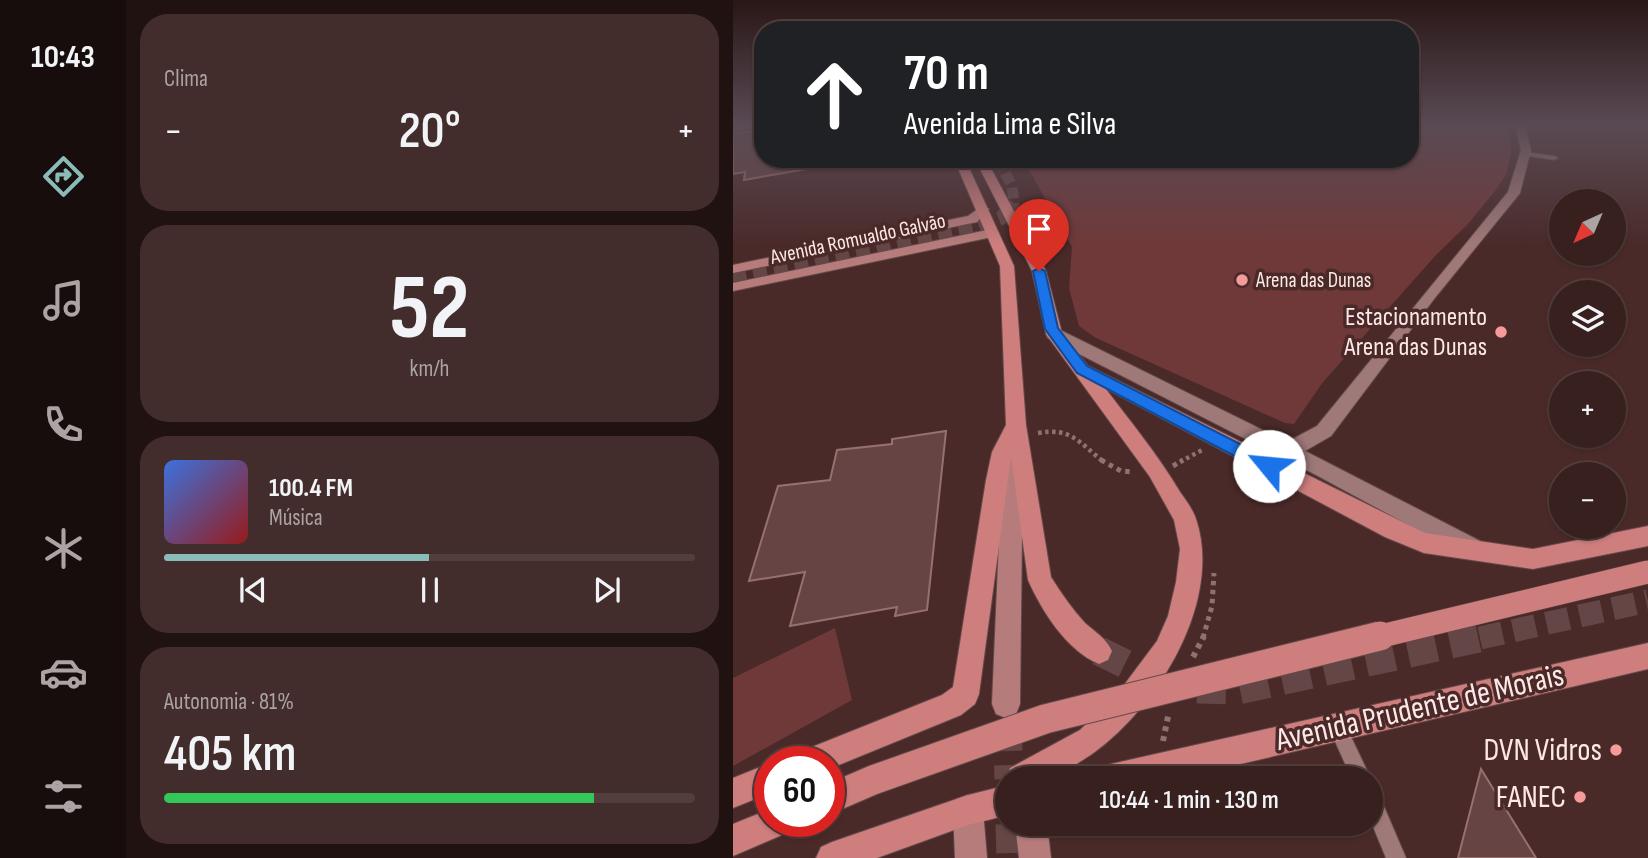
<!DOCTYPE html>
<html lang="pt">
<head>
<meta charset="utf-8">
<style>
	body { margin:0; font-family:"Sofia Sans Condensed",sans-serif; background:#432d2c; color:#f1f3f6; height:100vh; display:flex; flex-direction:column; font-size:26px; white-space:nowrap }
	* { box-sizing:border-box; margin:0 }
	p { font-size:23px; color:#aba3a4 }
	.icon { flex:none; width:38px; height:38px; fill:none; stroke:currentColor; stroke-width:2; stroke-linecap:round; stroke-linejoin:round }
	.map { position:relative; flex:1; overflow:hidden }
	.panel { display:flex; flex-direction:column; gap:14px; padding:14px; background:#1f1211; width:607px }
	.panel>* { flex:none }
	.banner { position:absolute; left:21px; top:21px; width:665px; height:147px; border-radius:28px; box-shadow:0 2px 5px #0004,0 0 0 2px #523e3d; background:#202124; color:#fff; overflow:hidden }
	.needle { width:46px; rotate:224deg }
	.tools { position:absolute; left:816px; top:189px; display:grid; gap:14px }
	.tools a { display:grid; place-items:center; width:77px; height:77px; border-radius:50%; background:#38201f; box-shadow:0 2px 5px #0004,0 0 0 2px #523e3d; font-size:35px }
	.speed { position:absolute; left:21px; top:746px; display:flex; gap:14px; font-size:35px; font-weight:700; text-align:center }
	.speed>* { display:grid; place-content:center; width:91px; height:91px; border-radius:50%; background:#38201f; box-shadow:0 2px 5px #0004,0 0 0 2px #523e3d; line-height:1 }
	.speed .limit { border:10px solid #d22; background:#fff; color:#111 }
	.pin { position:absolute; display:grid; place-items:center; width:60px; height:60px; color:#fff; margin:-72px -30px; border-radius:50% 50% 50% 0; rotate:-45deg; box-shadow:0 0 7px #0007 }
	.pin .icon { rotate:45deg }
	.me { position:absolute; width:77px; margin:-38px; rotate:298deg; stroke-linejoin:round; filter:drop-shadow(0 0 5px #0008) }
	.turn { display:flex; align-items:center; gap:24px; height:147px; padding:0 35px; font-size:32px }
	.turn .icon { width:91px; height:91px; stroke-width:2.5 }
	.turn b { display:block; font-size:49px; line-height:60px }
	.big { font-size:52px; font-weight:600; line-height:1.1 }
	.panel .widget { flex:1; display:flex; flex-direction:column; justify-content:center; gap:10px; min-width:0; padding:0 24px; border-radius:28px; background:#432d2c }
	.panel .dial { align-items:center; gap:0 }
	.dial b { font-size:91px; line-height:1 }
	.song { display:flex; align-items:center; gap:21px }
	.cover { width:84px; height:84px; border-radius:10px; background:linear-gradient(135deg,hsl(220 70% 55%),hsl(0 70% 35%)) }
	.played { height:7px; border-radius:4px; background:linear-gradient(90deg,#8bbbb9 50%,#523e3d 50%) }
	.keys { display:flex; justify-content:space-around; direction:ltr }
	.heat { display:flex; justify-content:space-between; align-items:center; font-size:38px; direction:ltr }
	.charge { height:10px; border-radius:5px; background:linear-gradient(90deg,#34c759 81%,#523e3d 0) }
	.trip { position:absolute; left:262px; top:766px; width:388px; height:70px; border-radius:35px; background:#38201f; box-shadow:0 2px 5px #0004,0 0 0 2px #523e3d; font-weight:600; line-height:70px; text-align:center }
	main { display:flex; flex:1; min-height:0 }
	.tab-bar { display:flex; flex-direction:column; width:126px; justify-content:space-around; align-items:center; background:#160d0c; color:#aba3a4 }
	.tab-bar .icon { width:49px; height:49px }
	.tab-bar .on { color:#8bbbb9 }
	.tab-bar b { font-size:32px; color:#f1f3f6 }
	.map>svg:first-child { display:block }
</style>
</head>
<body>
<main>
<nav class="tab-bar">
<b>10:43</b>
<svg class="icon on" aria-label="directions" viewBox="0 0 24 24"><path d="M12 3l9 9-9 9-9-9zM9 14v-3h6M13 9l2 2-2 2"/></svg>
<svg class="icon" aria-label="music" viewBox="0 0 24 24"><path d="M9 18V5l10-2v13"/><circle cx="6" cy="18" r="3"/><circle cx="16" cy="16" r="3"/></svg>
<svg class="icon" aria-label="phone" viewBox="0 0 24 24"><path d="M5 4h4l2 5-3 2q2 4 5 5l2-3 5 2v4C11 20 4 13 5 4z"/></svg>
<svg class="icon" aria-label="climate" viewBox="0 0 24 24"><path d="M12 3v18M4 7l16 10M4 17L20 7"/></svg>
<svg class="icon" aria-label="car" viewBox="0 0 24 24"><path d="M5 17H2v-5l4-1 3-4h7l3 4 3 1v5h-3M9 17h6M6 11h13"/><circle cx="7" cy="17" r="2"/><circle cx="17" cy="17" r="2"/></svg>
<svg class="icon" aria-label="filters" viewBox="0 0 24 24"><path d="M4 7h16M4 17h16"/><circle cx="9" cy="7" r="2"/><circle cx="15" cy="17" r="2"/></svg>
</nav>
<section class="panel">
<div class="widget"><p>Clima</p>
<div class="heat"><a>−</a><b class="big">20°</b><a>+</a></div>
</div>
<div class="widget dial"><b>52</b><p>km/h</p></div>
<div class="widget">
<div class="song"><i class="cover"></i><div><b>100.4 FM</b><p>Música</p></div></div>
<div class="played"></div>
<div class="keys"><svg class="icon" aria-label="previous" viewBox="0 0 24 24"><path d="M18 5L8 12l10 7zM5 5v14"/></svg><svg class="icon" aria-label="pause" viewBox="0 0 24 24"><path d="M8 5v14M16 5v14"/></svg><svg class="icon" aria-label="next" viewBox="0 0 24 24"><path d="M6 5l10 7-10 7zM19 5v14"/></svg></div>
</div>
<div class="widget"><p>Autonomia · 81%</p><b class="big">405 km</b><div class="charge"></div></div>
</section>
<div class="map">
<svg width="915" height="858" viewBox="0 0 915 858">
	<rect width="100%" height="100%" fill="#4a2a29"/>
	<g fill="#6f3939">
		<polygon points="677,125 772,125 778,141 778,155 773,175 762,191 735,224 703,255 590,382 561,424 552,423 363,338 346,326 336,288 339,247 290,159 677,159"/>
		<polygon points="102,628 119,700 0,766 0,678"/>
	</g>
	<g fill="#664443" stroke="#96716f" stroke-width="2">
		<polygon points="30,130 30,159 73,159 74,169 11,180 12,172 0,174 0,134"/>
		<polygon points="213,431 194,610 162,616 164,607 57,626 72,572 16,581 45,486 97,480 104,450 159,444 159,439"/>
		<polygon points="748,769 803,858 725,858"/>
	</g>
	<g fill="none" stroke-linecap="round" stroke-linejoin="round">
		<g stroke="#654646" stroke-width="29" stroke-dasharray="29 14" stroke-linecap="butt">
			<polyline points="274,722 276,779"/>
			<polyline points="277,824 278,858"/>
		</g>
		<polyline stroke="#654646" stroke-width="11" stroke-dasharray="11 5" stroke-linecap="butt" points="265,159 279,186 281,204 272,213"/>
		<polyline stroke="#654646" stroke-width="14" stroke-dasharray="14 7" stroke-linecap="butt" points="0,280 242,228 268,218 274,212"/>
		<polyline stroke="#654646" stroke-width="23" stroke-dasharray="23 11" stroke-linecap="butt" points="747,638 915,601"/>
		<g stroke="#654646" stroke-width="29" stroke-dasharray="29 14" stroke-linecap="butt">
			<polyline points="366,651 425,680"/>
			<polyline points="464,689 505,690 755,636"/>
		</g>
		<defs>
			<g id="service">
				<polygon points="792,152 821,156 825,158 821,160 790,155 790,153"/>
				<polygon points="605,719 611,722 638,779 619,779 596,728 599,722"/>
				<polygon points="639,792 646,795 673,858 653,858 639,824"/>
			</g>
			<polygon id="minor" points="782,125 792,125 798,150 787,193 701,299 598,436 572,451 747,541 750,548 747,555 739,558 731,555 585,476 315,338 313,334 321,329 327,330 554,442 584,426 775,192 788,150"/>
			<g id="secondary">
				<polygon points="0,125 26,125 0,131"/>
				<polygon points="250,205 256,209 244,222 0,273 0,265 235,216"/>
				<polygon points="259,229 266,233 264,236 0,291 0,283"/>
				<polygon points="280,439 287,442 290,447 287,704 283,714 273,718 263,714 259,704 270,447 273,442"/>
				<polygon points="235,795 246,799 250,810 254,858 222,858 220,810 224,799"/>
				<polygon points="282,824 314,824 318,858 286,858"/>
			</g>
			<g id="primary">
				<path d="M 221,159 L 232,159 L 281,266 L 293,425 L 318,577 C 328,593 339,609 352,623 C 362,632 373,638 379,651 L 375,660 L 366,664 C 333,650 309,611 295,580 L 278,457 L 246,694 L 242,704 L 228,715 L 96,769 L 96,761 L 64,761 L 69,751 L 209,695 L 220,687 L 253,480 L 259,452 L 273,425 L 267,266 Z"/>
				<path d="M 242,159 L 253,159 L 313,271 L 329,333 L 355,366 L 692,533 L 800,549 L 915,526 L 915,546 L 800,569 L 691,553 L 652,537 L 372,388 C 398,422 425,455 447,492 C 453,500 460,510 463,519 C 492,605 417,721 345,763 C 337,768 327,776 317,779 C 305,782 287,779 275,779 L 275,783 L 273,779 L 277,768 L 347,730 L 385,693 L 424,641 L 435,616 L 443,582 L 447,549 L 441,520 L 417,477 L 313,334 L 299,271 Z"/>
				<polygon points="915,643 915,669 443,779 363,779 367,768 378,764"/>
				<polygon points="37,763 37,793 0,808 0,778"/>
				<polygon points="275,785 275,815 235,825 144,858 83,858 88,847 99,842 235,795"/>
				<polygon points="37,809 37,821 60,821 56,832 0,856 0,824"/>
			</g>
		</defs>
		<use href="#service" stroke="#644a49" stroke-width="2"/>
		<use href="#minor" stroke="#644a49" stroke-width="2"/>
		<use href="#secondary" stroke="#644a49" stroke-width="2"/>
		<use href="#primary" stroke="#644a49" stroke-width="2"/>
		<g stroke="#8e7271" stroke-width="4.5" stroke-dasharray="3.5 3.5" stroke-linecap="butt">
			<path d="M 305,433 C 339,427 346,443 371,462"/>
			<polyline points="447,462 469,450"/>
		</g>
		<g stroke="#8e7271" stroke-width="5" stroke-dasharray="4.5 4.5" stroke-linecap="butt">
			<polyline points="368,460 388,471 401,472"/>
			<polyline points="440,466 450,460"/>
			<polyline points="470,638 479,606 481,573"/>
		</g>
		<g stroke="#8e7271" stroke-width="6" stroke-dasharray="5 5" stroke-linecap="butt">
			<polyline points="460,657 471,636"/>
			<polyline points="430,741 436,712"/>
		</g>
		<use href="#service" fill="#9f7978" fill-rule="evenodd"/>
		<use href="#minor" fill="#9f7978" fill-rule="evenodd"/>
		<use href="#secondary" fill="#b67c7b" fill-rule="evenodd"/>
		<use href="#primary" fill="#cd7e7d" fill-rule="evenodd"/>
		<defs>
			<polyline id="primary-bridge-far1" points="640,638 915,572"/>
			<polyline id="primary-bridge" points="96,799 140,780 312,719 647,636"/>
		</defs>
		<use href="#primary-bridge-far1" stroke="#644a49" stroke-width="24" stroke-linecap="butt"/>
		<use href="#primary-bridge" stroke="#644a49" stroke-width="31" stroke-linecap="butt"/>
		<use href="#primary-bridge-far1" stroke="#cd7e7d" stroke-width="23"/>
		<use href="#primary-bridge" stroke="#cd7e7d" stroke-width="29"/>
	</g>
	<linearGradient id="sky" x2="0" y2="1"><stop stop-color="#291717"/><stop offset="0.51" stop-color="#5a4a54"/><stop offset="1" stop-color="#5a4a54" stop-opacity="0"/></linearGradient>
	<rect width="915" height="245" fill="url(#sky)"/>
	<polygon fill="#1a73e8" stroke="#114b97" stroke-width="2" points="306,268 312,271 325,328 354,366 542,462 544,466 542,471 530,471 344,373 312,329 300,271"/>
	<g fill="#f59b99" stroke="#4a2a29" stroke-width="2.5">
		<circle cx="509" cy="280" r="7"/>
		<circle cx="768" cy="332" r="7"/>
		<circle cx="883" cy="750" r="7"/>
		<circle cx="847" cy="797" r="7"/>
	</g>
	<g text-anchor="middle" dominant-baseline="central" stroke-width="7" stroke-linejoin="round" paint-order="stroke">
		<g font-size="21" fill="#fde8e7" stroke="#4a2a29">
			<text transform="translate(125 239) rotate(-12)">Avenida Romualdo Galvão</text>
		</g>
		<g font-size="21" fill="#fde8e7" stroke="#4a2a29" text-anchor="start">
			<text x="523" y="280">Arena das Dunas</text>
		</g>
		<g font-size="26" fill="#fde8e7" stroke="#4a2a29" text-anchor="end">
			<text x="754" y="317">Estacionamento<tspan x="754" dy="30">Arena das Dunas</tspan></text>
		</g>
		<g font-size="32" fill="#fde8e7" stroke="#4a2a29">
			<text transform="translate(687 708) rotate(-13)">Avenida Prudente de Morais</text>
		</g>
		<g font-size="32" fill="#fde8e7" stroke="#4a2a29" text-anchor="end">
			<text x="869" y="750">DVN Vidros</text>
			<text x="833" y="797">FANEC</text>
		</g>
	</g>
</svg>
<div class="tools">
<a><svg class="needle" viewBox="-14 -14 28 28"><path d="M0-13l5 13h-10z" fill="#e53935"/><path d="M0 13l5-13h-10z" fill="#aba3a4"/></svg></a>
<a><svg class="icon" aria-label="layers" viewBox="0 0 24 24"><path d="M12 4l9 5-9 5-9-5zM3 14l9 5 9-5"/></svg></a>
<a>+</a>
<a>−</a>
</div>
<div class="speed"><div class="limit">60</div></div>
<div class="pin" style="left:306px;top:271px;background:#d93025"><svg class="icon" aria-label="arrive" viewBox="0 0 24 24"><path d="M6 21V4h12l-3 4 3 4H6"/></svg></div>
<svg class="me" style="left:536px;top:466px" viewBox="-20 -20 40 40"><circle r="19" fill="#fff"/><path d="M0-13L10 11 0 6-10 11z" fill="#1a73e8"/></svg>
<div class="trip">10:44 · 1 min · 130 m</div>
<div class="banner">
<div class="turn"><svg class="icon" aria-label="ahead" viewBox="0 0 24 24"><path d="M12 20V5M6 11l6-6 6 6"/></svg><div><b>70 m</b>Avenida Lima e Silva</div></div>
</div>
</div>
</main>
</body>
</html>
